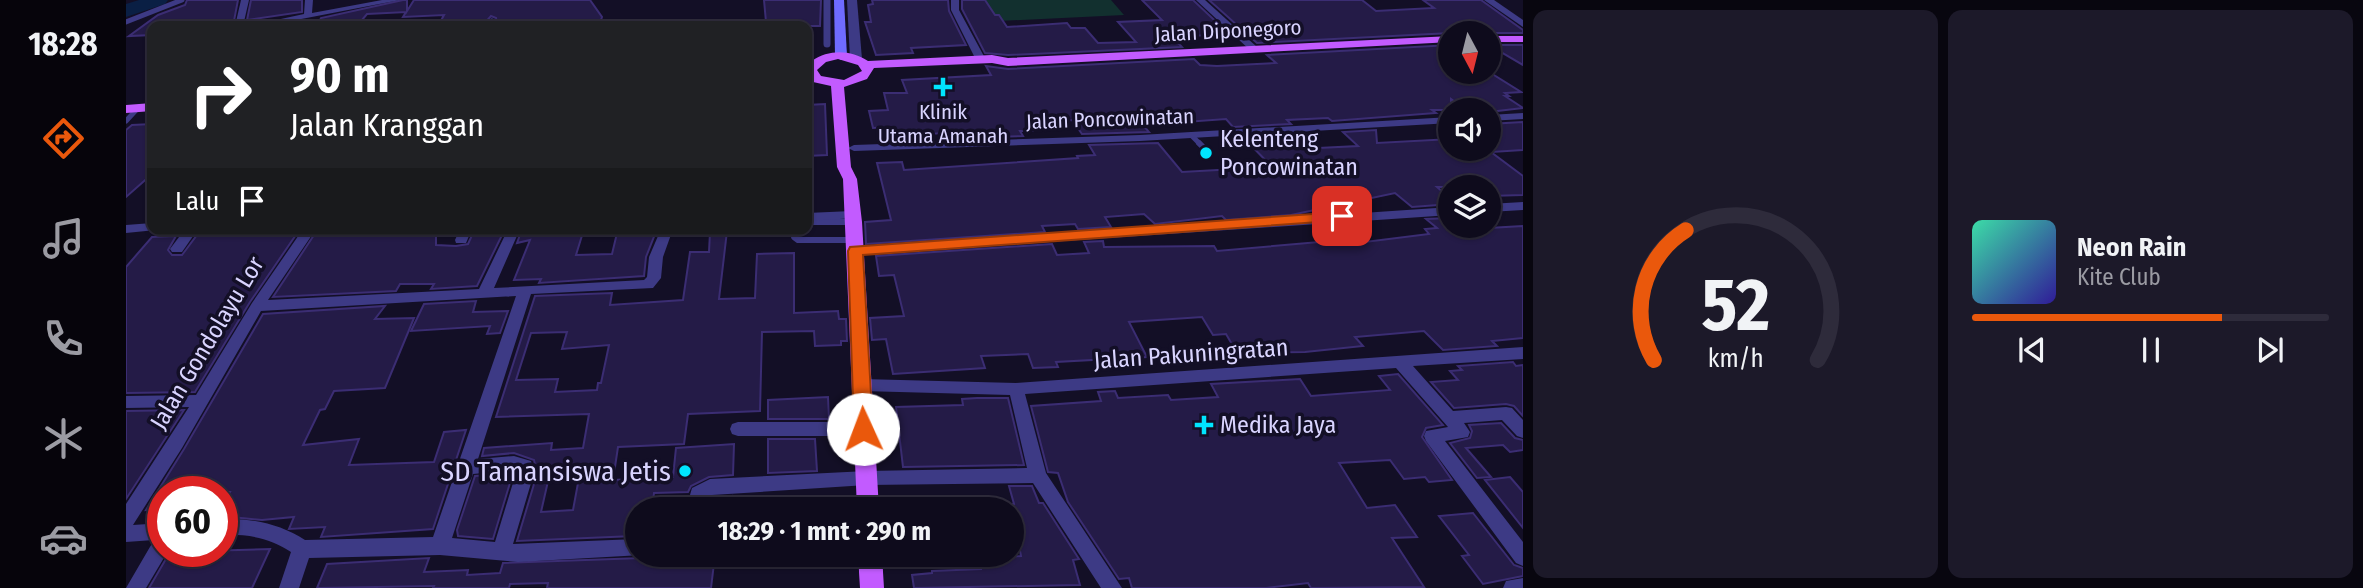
<!DOCTYPE html>
<html lang="id">
<head>
<meta charset="utf-8">
<style>
	body { margin:0; font-family:"Fira Sans Condensed",sans-serif; background:#1c1929; color:#f1f3f6; height:100vh; display:flex; flex-direction:column; font-size:26px; white-space:nowrap }
	* { box-sizing:border-box; margin:0 }
	p { font-size:23px; color:#9b9ba3 }
	.icon { flex:none; width:38px; height:38px; fill:none; stroke:currentColor; stroke-width:2; stroke-linecap:round; stroke-linejoin:round }
	.map { position:relative; flex:1; overflow:hidden }
	.panel { display:flex; flex-direction:column; gap:10px; padding:10px; background:#08060f; width:840px }
	.panel>* { flex:none }
	.hud { position:absolute; left:21px; top:21px; width:665px; height:214px; border-radius:14px; box-shadow:0 2px 5px #0004,0 0 0 2px #2e2b3b; background:#202124; color:#fff; overflow:hidden }
	.needle { width:46px; rotate:173deg }
	.fabs { position:absolute; left:1312px; top:21px; display:grid; gap:14px }
	.fabs a { display:grid; place-items:center; width:63px; height:63px; border-radius:50%; background:#0e0b1c; box-shadow:0 2px 5px #0004,0 0 0 2px #2e2b3b; font-size:35px }
	.speed { position:absolute; left:21px; top:476px; display:flex; gap:14px; font-size:35px; font-weight:700; text-align:center }
	.speed>* { display:grid; place-content:center; width:91px; height:91px; border-radius:50%; background:#0e0b1c; box-shadow:0 2px 5px #0004,0 0 0 2px #2e2b3b; line-height:1 }
	.speed .limit { border:10px solid #d22; background:#fff; color:#111 }
	.pin { position:absolute; display:grid; place-items:center; width:60px; height:60px; color:#fff; margin:-30px; border-radius:14px; box-shadow:0 4px 10px #0006 }
	.me { position:absolute; width:77px; margin:-38px; rotate:358deg; stroke-linejoin:round; filter:drop-shadow(0 0 5px #0008) }
	.turn { display:flex; align-items:center; gap:24px; height:147px; padding:0 28px; font-size:32px }
	.turn .icon { width:91px; height:91px; stroke-width:2.5 }
	.turn b { display:block; font-size:49px; line-height:60px }
	.then { display:flex; align-items:center; height:66px; padding:0 28px; background:#0003; gap:14px; font-size:26px }
	.panel .widget { flex:1; display:flex; flex-direction:column; justify-content:center; gap:10px; min-width:0; padding:0 24px; border-radius:14px; background:#1c1929 }
	.panel .dial { align-items:center; gap:0 }
	.dial svg { height:182px; overflow:visible; fill:none; stroke:#2e2b3b; stroke-width:7; stroke-linecap:round; text-anchor:middle }
	.dial text { fill:#f1f3f6; stroke:none }
	.song { display:flex; align-items:center; gap:21px }
	.cover { width:84px; height:84px; border-radius:10px; background:linear-gradient(135deg,hsl(160 70% 55%),hsl(250 70% 35%)) }
	.played { height:7px; border-radius:4px; background:linear-gradient(90deg,#ea580c 70%,#2e2b3b 70%) }
	.keys { display:flex; justify-content:space-around; direction:ltr }
	.panel .tiles { flex:1; display:grid; gap:10px; grid-template-columns:repeat(2,1fr) }
	.trip { position:absolute; left:499px; top:497px; width:399px; height:70px; border-radius:35px; background:#0e0b1c; box-shadow:0 2px 5px #0004,0 0 0 2px #2e2b3b; font-weight:700; line-height:70px; text-align:center }
	main { display:flex; flex:1; min-height:0 }
	.menu { display:flex; flex-direction:column; width:126px; justify-content:space-around; align-items:center; background:#06040b; color:#9b9ba3 }
	.menu .icon { width:49px; height:49px }
	.menu .selected { color:#ea580c }
	.menu b { font-size:32px; color:#f1f3f6 }
	.map>svg:first-child { display:block }
</style>
</head>
<body>
<main>
<nav class="menu">
<b>18:28</b>
<svg class="icon selected" aria-label="directions" viewBox="0 0 24 24"><path d="M12 3l9 9-9 9-9-9zM9 14v-3h6M13 9l2 2-2 2"/></svg>
<svg class="icon" aria-label="music" viewBox="0 0 24 24"><path d="M9 18V5l10-2v13"/><circle cx="6" cy="18" r="3"/><circle cx="16" cy="16" r="3"/></svg>
<svg class="icon" aria-label="phone" viewBox="0 0 24 24"><path d="M5 4h4l2 5-3 2q2 4 5 5l2-3 5 2v4C11 20 4 13 5 4z"/></svg>
<svg class="icon" aria-label="climate" viewBox="0 0 24 24"><path d="M12 3v18M4 7l16 10M4 17L20 7"/></svg>
<svg class="icon" aria-label="car" viewBox="0 0 24 24"><path d="M5 17H2v-5l4-1 3-4h7l3 4 3 1v5h-3M9 17h6M6 11h13"/><circle cx="7" cy="17" r="2"/><circle cx="17" cy="17" r="2"/></svg>
</nav>
<div class="map">
<svg width="1397" height="588" viewBox="0 0 1397 588">
	<rect width="100%" height="100%" fill="#130f26"/>
	<polygon fill="#12302f" points="859,0 985,0 998,15 873,21"/>
	<g fill="none" stroke-linecap="round" stroke-linejoin="round">
		<polygon fill="#0a1f44" fill-rule="evenodd" points="13,0 42,0 39,4 0,17 0,4"/>
	</g>
	<g fill="#241b47" stroke="#3b2d73" stroke-width="2" fill-rule="evenodd">
		<polygon points="61,0 112,0 107,26 26,26 26,35 3,36 32,15 59,5"/>
		<polygon points="125,0 176,0 176,12 121,20"/>
		<polygon points="277,0 281,0 281,11 288,0 464,0 476,17 473,26 379,26 381,23 371,23 370,18 365,16 358,24 312,26 318,15 277,17 280,12 241,14 231,26 191,26 195,18"/>
		<polygon points="638,0 695,0 694,26 661,26 661,21 640,22"/>
		<polygon points="746,0 822,0 823,11 840,45 785,48 787,53 750,55 739,22 745,22 742,5 747,4"/>
		<polygon points="836,0 859,0 869,15 873,15 881,27 941,23 945,28 959,28 972,43 1010,42 992,22 1036,20 1016,0 1067,0 1103,34 1047,37 1056,47 882,55 859,53 836,9"/>
		<polygon points="1083,0 1236,0 1250,11 1308,8 1297,0 1355,0 1397,30 1397,33 1330,33 1325,30 1325,33 1131,43"/>
		<polygon points="1325,45 1325,72 1363,72 1395,92 1379,93 1383,96 1379,96 1397,108 1363,112 1340,110 1325,99 1325,110 1306,110 1310,113 1206,121 1202,118 1161,120 1165,124 1107,127 1100,119 1017,125 1023,132 956,134 946,120 909,122 913,131 894,131 897,136 866,137 864,134 854,135 854,132 768,135 766,127 747,128 743,111 762,110 758,93 781,93 776,80 865,75 860,66 882,69 1068,59 1074,65 1091,66 1150,63 1141,55"/>
		<polygon points="1363,45 1397,45 1397,65"/>
		<polygon points="699,104 701,155 681,156 681,105"/>
		<polygon points="1397,122 1397,150 1365,152 1397,176 1397,195 1363,196 1363,187 1311,187 1325,199 1325,204 1286,207 1269,193 1165,215 1100,220 1096,216 1029,224 1018,214 979,217 985,227 952,229 949,224 916,226 919,232 740,244 739,222 765,220 751,163 776,162 778,170 952,158 951,156 969,155 963,145 1032,143 1056,172 1146,167 1118,138 1176,134 1192,148 1232,146 1217,132 1250,130 1251,143 1325,139 1325,149 1363,151 1363,124"/>
		<polygon points="26,124 26,174 0,197 0,130 6,125"/>
		<polygon points="1325,218 1325,228 1348,226 1363,231 1363,228 1397,226 1397,338 1366,341 1371,346 1317,350 1298,331 1229,337 1237,346 1179,352 1111,353 1100,334 1087,335 1076,317 1003,322 1021,357 930,362 932,367 907,368 902,354 855,356 859,368 767,374 760,339 746,340 744,318 778,316 768,275 753,276 750,256 926,244 931,255 963,253 958,242 977,241 978,247 1088,246 1091,251 1228,239 1231,243 1303,234 1299,229 1311,228 1300,219"/>
		<polygon points="114,229 174,229 124,302 69,392 0,393 0,267 26,237 50,236 42,250 46,255 56,255 71,235"/>
		<polygon points="192,229 310,229 310,245 330,246 342,244 347,233 375,232 379,229 351,286 305,289 308,284 274,284 270,291 147,297"/>
		<polygon points="396,229 458,229 450,255 486,254 492,229 531,229 520,257 518,276 413,283 415,279 388,280 404,240 391,243"/>
		<path d="M 601,231 L 593,299 L 629,298 L 631,254 L 668,253 L 668,313 L 712,311 L 713,319 L 720,319 L 721,341 L 715,341 L 715,345 L 689,346 L 688,331 L 636,332 L 634,411 L 562,414 L 558,444 L 492,447 L 487,480 L 547,477 L 550,448 L 608,444 L 607,475 L 583,477 L 565,486 L 562,492 L 528,493 L 526,509 L 511,509 L 508,536 L 391,541 L 411,474 L 408,460 L 388,453 L 356,456 L 358,448 L 426,443 L 425,450 L 457,448 L 463,414 L 370,417 L 409,296 L 486,293 L 484,305 L 557,300 L 564,252 L 583,252 L 584,232 ZM 441,332 L 436,349 L 483,345 L 475,383 L 472,383 L 471,390 L 429,392 L 432,379 L 390,380 L 405,333 ZM 455,467 L 447,510 L 415,512 L 425,468 Z"/>
		<polygon points="350,301 347,312 382,311 374,333 361,334 364,326 285,331 298,304"/>
		<polygon points="259,306 249,319 288,318 259,388 208,391 199,409 194,410 177,445 233,439 223,465 308,462 318,432 340,430 307,529 195,537 199,527 163,529 168,517 136,520 96,516 96,507 104,492 37,492 37,508 20,510 58,449 137,314"/>
		<polygon points="1387,362 1390,366 1397,365 1397,416 1388,406 1380,404 1328,408 1305,382 1332,380 1324,371 1336,370 1332,366"/>
		<polygon points="1272,374 1317,425 1300,428 1296,437 1326,480 1303,482 1299,477 1278,479 1264,460 1213,463 1241,508 1269,505 1291,537 1266,538 1298,587 1185,588 1182,583 1140,588 1006,588 1003,578 993,579 942,502 932,473 922,472 905,406 975,401 972,392 989,391 992,398 1042,395 1045,400 1092,397 1085,384 1174,379 1185,396 1264,390 1253,376"/>
		<polygon points="702,397 703,419 642,419 642,400"/>
		<polygon points="851,398 882,398 898,465 777,467 770,407 837,405 836,399"/>
		<polygon points="58,410 0,499 0,411"/>
		<polygon points="1375,423 1389,438 1397,440 1397,450 1384,452 1377,445 1340,448 1365,477 1351,478 1324,443 1344,438 1346,431 1343,425"/>
		<polygon points="642,439 689,439 691,471 642,473"/>
		<polygon points="387,473 367,539 332,536 331,530 349,476"/>
		<polygon points="1384,477 1397,492 1397,528 1359,480"/>
		<polygon points="883,486 906,486 913,503 917,503 953,559 947,560 954,585 788,588 786,575 806,573 806,571 855,569 854,564 874,563 873,557 895,556 886,509 882,505 888,504"/>
		<polygon points="606,496 605,509 581,509 582,500"/>
		<polygon points="1347,513 1388,565 1397,568 1397,576 1357,584 1336,556 1343,555 1313,516"/>
		<polygon points="144,549 126,588 23,588 44,552"/>
		<polygon points="519,555 589,555 585,588 421,588 422,583 384,584 383,588 307,588 308,586 191,588 201,564 303,558 298,572 342,570 341,575 374,573 377,563 516,558"/>
	</g>
	<g fill="none" stroke-linecap="round" stroke-linejoin="round">
		<g stroke="#3d3a85" stroke-width="5">
			<polyline points="0,22 56,0"/>
			<polyline points="246,26 249,22 264,22 261,26"/>
			<polyline points="363,26 366,21"/>
			<polyline points="0,121 12,108"/>
			<polyline points="1065,135 1074,144"/>
		</g>
		<g stroke="#3d3a85" stroke-width="6">
			<polyline points="1073,143 1076,146"/>
			<polyline points="681,222 726,222"/>
			<polyline points="667,229 668,237 672,240 728,240"/>
		</g>
		<polyline stroke="#3d3a85" stroke-width="7" points="701,0 701,44"/>
		<g fill="#3d3a85" fill-rule="evenodd">
			<polygon points="115,0 123,0 117,26 109,26"/>
			<polygon points="179,0 187,0 186,13 256,0 274,0 139,26 122,26 178,14"/>
			<polygon points="825,0 833,0 833,10 860,60 858,62 850,60 825,10"/>
			<polygon points="1070,0 1079,0 1131,47 1131,51 1125,51"/>
			<polygon points="1358,0 1368,0 1397,20 1397,27"/>
			<polygon points="1397,113 1397,119 1363,121 1363,115"/>
			<polygon points="1325,117 1325,123 1014,141 728,151 722,148 728,145 1014,135"/>
			<polygon points="1397,202 1397,210 1363,212 1363,204"/>
			<polygon points="1325,207 1325,215 730,255 723,251 730,247"/>
			<polygon points="726,211 730,212 732,215 730,218 681,221 681,213"/>
			<polygon points="26,223 26,229 30,230 0,233 0,225"/>
			<polygon points="59,229 72,229 56,252 46,252 44,249"/>
			<path d="M 177,229 L 190,229 L 142,300 L 353,289 L 382,229 L 394,229 L 368,288 L 518,280 L 521,277 L 523,257 L 535,229 L 547,229 L 537,257 L 535,278 L 527,288 L 405,294 L 352,459 L 388,456 L 405,461 L 408,473 L 387,544 L 511,539 L 511,555 L 516,555 L 392,562 L 314,555 L 183,558 L 173,588 L 153,588 L 165,552 C 144,538 122,534 96,535 L 96,519 C 126,518 154,524 179,540 L 307,537 L 390,296 L 135,311 L 56,448 L 7,525 L 37,523 L 37,551 L 42,551 L 20,588 L 0,588 L 28,540 L 0,542 L 0,504 L 63,407 L 0,408 L 0,396 L 70,395 L 126,303 ZM 388,470 L 390,473 L 369,542 L 326,538 L 347,474 Z"/>
			<polygon points="334,229 346,229 340,243 330,243 329,240"/>
			<polygon points="1397,347 1397,359 1287,366 1327,411 1380,407 1386,408 1397,420 1397,438 1391,436 1376,420 1338,423 1344,432 1342,437 1319,441 1397,542 1397,566 1390,563 1300,441 1298,436 1300,431 1322,427 1270,368 899,394 920,473 996,588 975,588 907,483 741,485 586,495 580,498 578,509 560,509 566,488 584,479 741,471 901,468 884,395 736,391 730,389 728,385 730,381 736,379 890,383"/>
			<polygon points="612,422 737,422 743,424 745,429 743,434 737,436 612,436 606,434 604,429 606,424"/>
			<polygon points="1397,578 1397,588 1377,588 1380,581"/>
		</g>
		<polygon fill="#3d3a85" fill-rule="evenodd" points="721,0 731,0 736,59 730,63 724,59"/>
		<polygon fill="#6f6bff" fill-rule="evenodd" points="708,0 718,0 721,56 715,60 709,56"/>
		<g fill="#c25bff" fill-rule="evenodd">
			<path d="M 1325,36 L 1325,42 L 882,66 L 866,63 L 748,68 L 741,79 L 718,87 L 725,167 L 731,179 L 736,222 L 753,509 L 731,509 L 717,179 L 711,167 L 705,86 L 687,82 L 681,73 L 686,61 C 703,49 725,50 742,61 L 866,55 L 882,58 ZM 712,59 L 732,65 L 736,71 L 718,80 L 695,76 L 691,70 L 700,62 Z"/>
			<rect x="1363" y="36" width="34" height="6"/>
			<polygon points="26,103 26,111 0,113 0,105"/>
			<polygon points="732,555 756,555 758,588 734,588"/>
		</g>
	</g>
	<polygon fill="#ea580c" stroke="#983908" stroke-width="2" points="1216,212 1223,216 1221,220 737,255 747,429 744,434 737,437 730,434 728,429 722,251 724,247"/>
	<g fill="#00e5ff" stroke="#130f26" stroke-width="2.5">
		<path d="M813.5 76.5h7v7h7v7h-7v7h-7v-7h-7v-7h7z"/>
		<circle cx="1080" cy="153" r="7"/>
		<path d="M1074.5 414.5h7v7h7v7h-7v7h-7v-7h-7v-7h7z"/>
		<circle cx="559" cy="471" r="7"/>
	</g>
	<g text-anchor="middle" dominant-baseline="central" stroke-width="7" stroke-linejoin="round" paint-order="stroke">
		<g font-size="21" fill="#d9d4ff" stroke="#130f26">
			<text transform="translate(1102 31) rotate(-3)">Jalan Diponegoro</text>
			<text transform="translate(984 119) rotate(-2)">Jalan Poncowinatan</text>
		</g>
		<g font-size="21" fill="#d9d4ff" stroke="#130f26">
			<text x="817" y="112">Klinik<tspan x="817" dy="24">Utama Amanah</tspan></text>
		</g>
		<g font-size="24" fill="#d9d4ff" stroke="#130f26" text-anchor="start">
			<text x="1094" y="139">Kelenteng<tspan x="1094" dy="28">Poncowinatan</tspan></text>
			<text x="1094" y="425">Medika Jaya</text>
		</g>
		<g font-size="24" fill="#d9d4ff" stroke="#130f26">
			<text transform="translate(81 343) rotate(-59)">Jalan Gondolayu Lor</text>
			<text transform="translate(1065 354) rotate(-4)">Jalan Pakuningratan</text>
		</g>
		<g font-size="28" fill="#d9d4ff" stroke="#130f26" text-anchor="end">
			<text x="545" y="471">SD Tamansiswa Jetis</text>
		</g>
	</g>
</svg>
<div class="fabs">
<a><svg class="needle" viewBox="-14 -14 28 28"><path d="M0-13l5 13h-10z" fill="#e53935"/><path d="M0 13l5-13h-10z" fill="#9b9ba3"/></svg></a>
<a><svg class="icon" aria-label="sound" viewBox="0 0 24 24"><path d="M4 9h4l5-4v14l-5-4H4zM17 9q2 3 0 6"/></svg></a>
<a><svg class="icon" aria-label="layers" viewBox="0 0 24 24"><path d="M12 4l9 5-9 5-9-5zM3 14l9 5 9-5"/></svg></a>
</div>
<div class="speed"><div class="limit">60</div></div>
<div class="pin" style="left:1216px;top:216px;background:#d93025"><svg class="icon" aria-label="arrive" viewBox="0 0 24 24"><path d="M6 21V4h12l-3 4 3 4H6"/></svg></div>
<svg class="me" style="left:737px;top:429px" viewBox="-20 -20 40 40"><circle r="19" fill="#fff"/><path d="M0-13L10 11 0 6-10 11z" fill="#ea580c"/></svg>
<div class="trip">18:29 · 1 mnt · 290 m</div>
<div class="hud">
<div class="turn"><svg class="icon" aria-label="right" viewBox="0 0 24 24"><path d="M7 20v-9h11M14 6l5 5-5 5"/></svg><div><b>90 m</b>Jalan Kranggan</div></div>
<div class="then">Lalu<svg class="icon" aria-label="arrive" viewBox="0 0 24 24"><path d="M6 21V4h12l-3 4 3 4H6"/></svg></div>
</div>
</div>
<section class="panel">
<div class="tiles">
<div class="widget dial"><svg viewBox="0 0 100 80">
<path d="M14 69A42 42 0 1 1 86 69"/>
<path d="M14 69A42 42 0 0 1 28 12" stroke="#ea580c"/>
<text x="50" y="56" font-size="32" font-weight="700">52</text>
<text x="50" y="72" font-size="11">km/h</text>
</svg></div>
<div class="widget">
<div class="song"><i class="cover"></i><div><b>Neon Rain</b><p>Kite Club</p></div></div>
<div class="played"></div>
<div class="keys"><svg class="icon" aria-label="previous" viewBox="0 0 24 24"><path d="M18 5L8 12l10 7zM5 5v14"/></svg><svg class="icon" aria-label="pause" viewBox="0 0 24 24"><path d="M8 5v14M16 5v14"/></svg><svg class="icon" aria-label="next" viewBox="0 0 24 24"><path d="M6 5l10 7-10 7zM19 5v14"/></svg></div>
</div>
</div>
</section>
</main>
</body>
</html>
